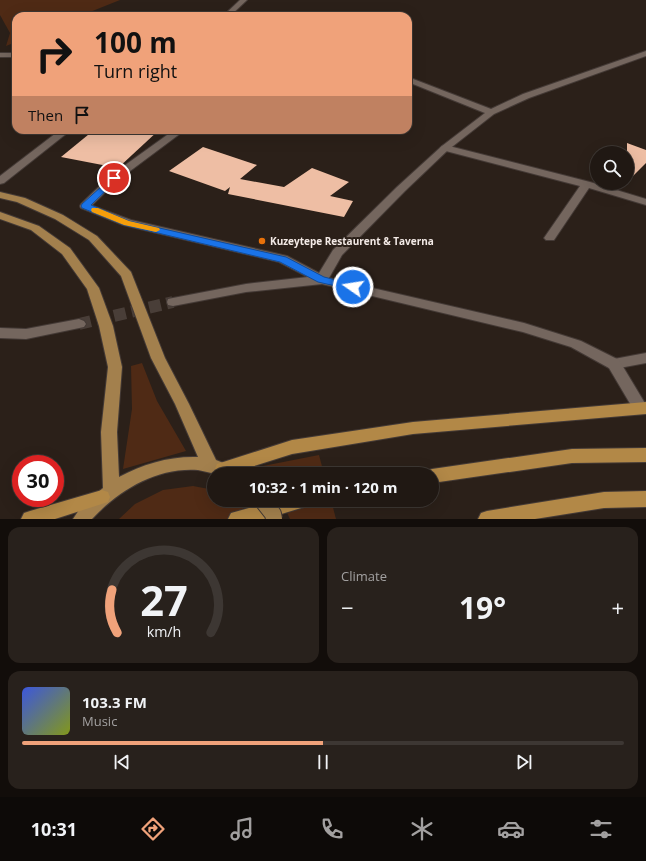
<!DOCTYPE html>
<html lang="en">
<head>
<meta charset="utf-8">
<style>
	body { margin:0; font-family:"Open Sans",sans-serif; background:#28211c; color:#f1f3f6; height:100vh; display:flex; flex-direction:column; font-size:15px; white-space:nowrap }
	* { box-sizing:border-box; margin:0 }
	p { font-size:13px; color:#a2a0a0 }
	.icon { flex:none; width:22px; height:22px; fill:none; stroke:currentColor; stroke-width:2; stroke-linecap:round; stroke-linejoin:round }
	.map { position:relative; height:519px; overflow:hidden }
	.sheet { display:flex; flex-direction:column; gap:8px; padding:8px; background:#120d0a; flex:1 }
	.sheet>* { flex:none }
	.top-card { position:absolute; left:12px; top:12px; width:400px; height:122px; border-radius:12px; box-shadow:0 4px 16px #0002,0 0 0 1px #3d3733; background:#f0a27a; color:#111; overflow:hidden }
	.tools { position:absolute; left:590px; top:146px; display:grid; gap:8px }
	.tools a { display:grid; place-items:center; width:44px; height:44px; border-radius:50%; background:#201813; box-shadow:0 4px 16px #0002,0 0 0 1px #3d3733; font-size:20px }
	.speed { position:absolute; left:12px; top:455px; display:flex; gap:8px; font-size:20px; font-weight:700; text-align:center }
	.speed>* { display:grid; place-content:center; width:52px; height:52px; border-radius:50%; background:#201813; box-shadow:0 4px 16px #0002,0 0 0 1px #3d3733; line-height:1 }
	.speed .limit { border:6px solid #d22; background:#fff; color:#111 }
	.pin { position:absolute; display:grid; place-items:center; width:34px; height:34px; color:#fff; margin:-17px; border:2px solid #fff; border-radius:50%; box-shadow:0 1px 4px #0007 }
	.me { position:absolute; width:44px; margin:-22px; rotate:283deg; stroke-linejoin:round; filter:drop-shadow(0 0 3px #0008) }
	.turn { display:flex; align-items:center; gap:14px; height:84px; padding:0 16px; font-size:18px }
	.turn .icon { width:52px; height:52px; stroke-width:2.5 }
	.turn b { display:block; font-size:28px; line-height:34px }
	.then { display:flex; align-items:center; height:38px; padding:0 16px; background:#0003; gap:8px; font-size:15px }
	.big { font-size:30px; font-weight:700; line-height:1.1 }
	.sheet .tile { flex:1; display:flex; flex-direction:column; justify-content:center; gap:6px; min-width:0; padding:0 14px; border-radius:12px; background:#28211c }
	.sheet .dial { align-items:center; gap:0 }
	.dial svg { height:104px; overflow:visible; fill:none; stroke:#3d3733; stroke-width:7; stroke-linecap:round; text-anchor:middle }
	.dial text { fill:#f1f3f6; stroke:none }
	.song { display:flex; align-items:center; gap:12px }
	.cover { width:48px; height:48px; border-radius:6px; background:linear-gradient(135deg,hsl(230 70% 55%),hsl(70 70% 35%)) }
	.played { height:4px; border-radius:2px; background:linear-gradient(90deg,#f0a27a 50%,#3d3733 50%) }
	.keys { display:flex; justify-content:space-around; direction:ltr }
	.heat { display:flex; justify-content:space-between; align-items:center; font-size:22px; direction:ltr }
	.sheet .tiles { flex:1; display:grid; gap:8px; grid-template-columns:1fr 1fr }
	.tile:last-child { grid-column:span 2 }
	.trip { position:absolute; left:207px; top:467px; width:232px; height:40px; border-radius:20px; background:#201813; box-shadow:0 4px 16px #0002,0 0 0 1px #3d3733; font-weight:700; line-height:40px; text-align:center }
	.dock { display:flex; height:64px; justify-content:space-around; align-items:center; background:#0d0a08; color:#a2a0a0 }
	.dock .icon { width:28px; height:28px }
	.dock .active { color:#f0a27a }
	.dock b { font-size:18px; color:#f1f3f6 }
	.map>svg:first-child { display:block }
</style>
</head>
<body>
<div class="map">
<svg width="646" height="519" viewBox="0 0 646 519">
	<rect width="100%" height="100%" fill="#2b2019"/>
	<g fill="#4f2a15">
		<polygon points="0,0 120,0 80,16 16,16 16,42 6,46 10,33 0,15"/>
		<polygon points="142,363 157,401 186,451 123,469 132,409 131,366"/>
		<polygon points="319,455 324,474 259,474 253,468"/>
		<path d="M 193,486 L 214,490 L 214,500 C 236,500 239,500 250,519 L 119,519 L 135,504 L 163,490 Z"/>
		<polygon points="281,500 331,500 336,519 290,519"/>
	</g>
	<g fill="#eebea4">
		<polygon points="94,130 159,130 118,168 61,157"/>
		<polygon points="627,143 646,150 646,163 627,182"/>
		<polygon points="203,147 257,165 240,179 284,187 312,168 349,182 330,196 353,201 344,217 228,194 230,187 225,191 169,171"/>
	</g>
	<g fill="none" stroke-linecap="round" stroke-linejoin="round">
		<polyline stroke="#493e38" stroke-width="12" stroke-dasharray="12 6" stroke-linecap="butt" points="79,324 173,302"/>
		<defs>
			<g id="service">
				<rect x="0" y="53" width="16" height="4"/>
				<polygon points="60,130 71,130 4,183 0,184 0,176"/>
				<polygon points="174,130 185,130 118,180 89,208 81,208 80,206 81,204 110,176"/>
				<polygon points="445,145 590,182 646,199 646,205 589,188 554,240 546,240 544,238 580,186 442,150 440,148 442,146"/>
				<polygon points="646,353 646,363 614,369 609,368 607,364 609,360 614,359"/>
			</g>
			<g id="minor">
				<polygon points="240,0 247,0 230,16 223,16"/>
				<polygon points="646,51 646,56 529,98 494,114 448,150 405,191 342,255 329,278 524,323 581,341 619,360 646,405 645,412 640,414 635,412 609,368 571,347 523,332 322,284 246,292 173,306 168,305 167,302 168,299 173,298 246,284 308,277 279,262 123,225 81,208 80,206 85,203 131,220 287,256 319,273 333,250 397,187 442,146 485,113 408,82 408,77 491,109 523,94"/>
				<polygon points="79,319 84,321 86,324 84,327 26,339 0,338 0,328 26,329"/>
			</g>
			<path id="primary" d="M 0,192 L 25,198 L 63,215 L 97,236 L 131,272 L 165,358 L 189,404 L 216,460 L 238,469 L 240,474 C 232,474 224,475 216,474 C 210,473 204,471 198,470 C 157,467 119,490 92,519 L 73,519 L 81,507 L 103,488 L 101,432 L 108,367 L 99,326 L 87,289 L 62,254 L 31,230 L 0,219 L 0,212 L 39,226 L 70,248 L 99,288 L 113,326 L 122,367 L 117,432 L 119,477 C 143,464 170,456 198,457 L 175,404 L 151,358 L 121,276 L 89,240 L 55,219 L 17,202 L 0,198 Z"/>
			<g id="trunk">
				<polygon points="646,402 646,414 413,434 292,454 229,474 217,474 215,469 217,464 292,440 413,422"/>
				<polygon points="646,448 646,462 572,463 432,483 432,474 425,474 426,471 432,469 572,449"/>
				<polygon points="102,490 108,492 110,497 108,502 55,519 21,519 24,513 30,511"/>
				<polygon points="646,491 646,507 604,508 535,519 478,519 481,513 487,511 604,492"/>
				<polygon points="278,500 313,500 311,505 265,519 228,519 231,513"/>
			</g>
		</defs>
		<use href="#service" stroke="#443a36" stroke-width="2"/>
		<use href="#minor" stroke="#443a36" stroke-width="2"/>
		<use href="#primary" stroke="#443a36" stroke-width="2"/>
		<use href="#trunk" stroke="#443a36" stroke-width="2"/>
		<use href="#service" fill="#74665e" fill-rule="evenodd"/>
		<use href="#minor" fill="#74665e" fill-rule="evenodd"/>
		<use href="#primary" fill="#a3804d" fill-rule="evenodd"/>
		<use href="#trunk" fill="#b28847" fill-rule="evenodd"/>
		<defs>
			<polyline id="primary-bridge" points="262,500 273,514 274,519"/>
		</defs>
		<use href="#primary-bridge" stroke="#443a36" stroke-width="18" stroke-linecap="butt"/>
		<use href="#primary-bridge" stroke="#a3804d" stroke-width="16"/>
	</g>
	<polygon fill="#1a73e8" stroke="#114b97" points="114,176 118,178 117,180 91,205 129,221 286,257 324,277 356,285 357,287 353,290 318,282 280,262 124,225 82,208 81,206 82,204 112,177"/>
	<polygon fill="#f59e0b" points="92,208 98,208 129,221 159,228 160,230 156,232 124,225 92,212 91,210"/>
	<circle fill="#e8710a" stroke="#2b2019" stroke-width="1.5" cx="262" cy="241" r="4"/>
	<g text-anchor="middle" dominant-baseline="central" stroke-width="4" stroke-linejoin="round" paint-order="stroke">
		<g font-size="10" font-weight="bold" fill="#f3eae6" stroke="#2b2019" text-anchor="start">
			<text x="270" y="241">Kuzeytepe Restaurent &amp; Taverna</text>
		</g>
	</g>
</svg>
<div class="tools">
<a><svg class="icon" aria-label="search" viewBox="0 0 24 24"><circle cx="10" cy="10" r="6"/><path d="M15 15l6 6"/></svg></a>
</div>
<div class="speed"><div class="limit">30</div></div>
<div class="pin" style="left:114px;top:178px;background:#d93025"><svg class="icon" aria-label="arrive" viewBox="0 0 24 24"><path d="M6 21V4h12l-3 4 3 4H6"/></svg></div>
<svg class="me" style="left:353px;top:287px" viewBox="-20 -20 40 40"><circle r="17" fill="#1a73e8" stroke="#fff" stroke-width="3"/><path d="M0-11L8 9 0 5-8 9z" fill="#fff"/></svg>
<div class="trip">10:32 · 1 min · 120 m</div>
<div class="top-card">
<div class="turn"><svg class="icon" aria-label="right" viewBox="0 0 24 24"><path d="M7 20v-9h11M14 6l5 5-5 5"/></svg><div><b>100 m</b>Turn right</div></div>
<div class="then">Then<svg class="icon" aria-label="arrive" viewBox="0 0 24 24"><path d="M6 21V4h12l-3 4 3 4H6"/></svg></div>
</div>
</div>
<section class="sheet">
<div class="tiles">
<div class="tile dial"><svg viewBox="0 0 100 80">
<path d="M14 69A42 42 0 1 1 86 69"/>
<path d="M14 69A42 42 0 0 1 10 36" stroke="#f0a27a"/>
<text x="50" y="56" font-size="32" font-weight="700">27</text>
<text x="50" y="72" font-size="11">km/h</text>
</svg></div>
<div class="tile"><p>Climate</p>
<div class="heat"><a>−</a><b class="big">19°</b><a>+</a></div>
</div>
<div class="tile">
<div class="song"><i class="cover"></i><div><b>103.3 FM</b><p>Music</p></div></div>
<div class="played"></div>
<div class="keys"><svg class="icon" aria-label="previous" viewBox="0 0 24 24"><path d="M18 5L8 12l10 7zM5 5v14"/></svg><svg class="icon" aria-label="pause" viewBox="0 0 24 24"><path d="M8 5v14M16 5v14"/></svg><svg class="icon" aria-label="next" viewBox="0 0 24 24"><path d="M6 5l10 7-10 7zM19 5v14"/></svg></div>
</div>
</div>
</section>
<nav class="dock">
<b>10:31</b>
<svg class="icon active" aria-label="directions" viewBox="0 0 24 24"><path d="M12 3l9 9-9 9-9-9zM9 14v-3h6M13 9l2 2-2 2"/></svg>
<svg class="icon" aria-label="music" viewBox="0 0 24 24"><path d="M9 18V5l10-2v13"/><circle cx="6" cy="18" r="3"/><circle cx="16" cy="16" r="3"/></svg>
<svg class="icon" aria-label="phone" viewBox="0 0 24 24"><path d="M5 4h4l2 5-3 2q2 4 5 5l2-3 5 2v4C11 20 4 13 5 4z"/></svg>
<svg class="icon" aria-label="climate" viewBox="0 0 24 24"><path d="M12 3v18M4 7l16 10M4 17L20 7"/></svg>
<svg class="icon" aria-label="car" viewBox="0 0 24 24"><path d="M5 17H2v-5l4-1 3-4h7l3 4 3 1v5h-3M9 17h6M6 11h13"/><circle cx="7" cy="17" r="2"/><circle cx="17" cy="17" r="2"/></svg>
<svg class="icon" aria-label="filters" viewBox="0 0 24 24"><path d="M4 7h16M4 17h16"/><circle cx="9" cy="7" r="2"/><circle cx="15" cy="17" r="2"/></svg>
</nav>
</body>
</html>
